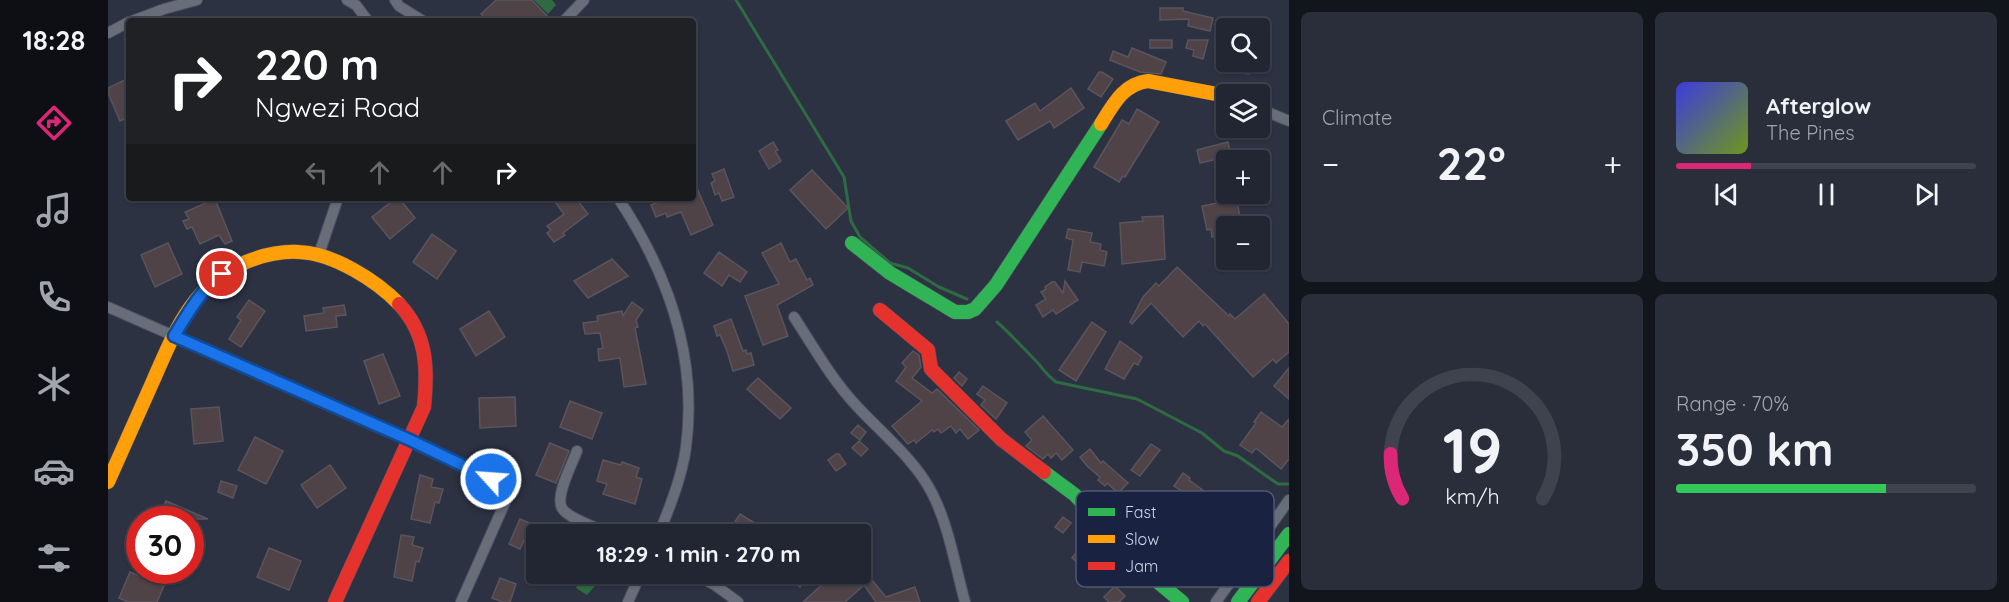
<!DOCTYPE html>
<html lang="en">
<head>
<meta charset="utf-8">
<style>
	body { margin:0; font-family:Quicksand,sans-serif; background:#2a2e3a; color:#f1f3f6; height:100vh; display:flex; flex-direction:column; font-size:22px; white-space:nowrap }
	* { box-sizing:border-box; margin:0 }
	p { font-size:20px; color:#a2a5ac }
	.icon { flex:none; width:33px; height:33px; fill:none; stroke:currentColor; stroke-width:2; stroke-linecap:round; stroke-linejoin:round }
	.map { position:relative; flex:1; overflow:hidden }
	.details { display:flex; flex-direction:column; gap:12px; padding:12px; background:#13151c; width:720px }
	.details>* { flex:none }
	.top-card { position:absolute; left:18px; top:18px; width:570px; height:183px; border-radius:6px; box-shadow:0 2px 4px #0004,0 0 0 2px #3f434d; background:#202124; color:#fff; overflow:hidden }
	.controls { position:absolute; left:1108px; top:18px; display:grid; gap:12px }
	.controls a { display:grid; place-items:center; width:54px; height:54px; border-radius:6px; background:#222632; box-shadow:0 2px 4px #0004,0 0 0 2px #3f434d; font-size:30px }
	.speed { position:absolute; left:18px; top:506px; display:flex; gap:12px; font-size:30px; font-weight:700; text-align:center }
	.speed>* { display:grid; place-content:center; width:78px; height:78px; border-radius:50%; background:#222632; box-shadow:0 2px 4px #0004,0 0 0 2px #3f434d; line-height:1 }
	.speed .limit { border:9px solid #d22; background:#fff; color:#111 }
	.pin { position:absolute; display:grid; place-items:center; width:51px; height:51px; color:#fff; margin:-26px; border:3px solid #fff; border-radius:50%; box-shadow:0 2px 6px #0007 }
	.me { position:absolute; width:66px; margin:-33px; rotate:296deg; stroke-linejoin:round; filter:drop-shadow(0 0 4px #0008) }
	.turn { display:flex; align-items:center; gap:21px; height:126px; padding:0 30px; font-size:27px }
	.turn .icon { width:78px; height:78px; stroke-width:2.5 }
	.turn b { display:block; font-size:42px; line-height:51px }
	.lanes { display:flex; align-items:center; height:57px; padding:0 30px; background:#0003; justify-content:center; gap:30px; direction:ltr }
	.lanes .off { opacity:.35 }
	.big { font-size:45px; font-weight:700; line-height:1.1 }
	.details .widget { flex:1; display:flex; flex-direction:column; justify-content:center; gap:9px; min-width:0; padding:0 21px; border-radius:9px; background:#2a2e3a }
	.details .dial { align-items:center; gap:0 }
	.dial svg { height:156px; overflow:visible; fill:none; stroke:#3f434d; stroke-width:7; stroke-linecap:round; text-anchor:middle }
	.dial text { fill:#f1f3f6; stroke:none }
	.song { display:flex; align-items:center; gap:18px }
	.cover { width:72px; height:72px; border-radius:9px; background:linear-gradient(135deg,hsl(240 70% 55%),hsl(80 70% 35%)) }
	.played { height:6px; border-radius:3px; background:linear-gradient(90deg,#db2777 25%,#3f434d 25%) }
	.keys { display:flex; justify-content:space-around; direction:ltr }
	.heat { display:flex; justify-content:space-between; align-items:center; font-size:33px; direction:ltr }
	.charge { height:9px; border-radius:4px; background:linear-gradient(90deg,#34c759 70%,#3f434d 0) }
	.details .tiles { flex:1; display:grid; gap:12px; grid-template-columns:repeat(2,1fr) }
	.trip { position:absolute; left:418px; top:524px; width:345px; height:60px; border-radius:6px; background:#222632; box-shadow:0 2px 4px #0004,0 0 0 2px #3f434d; font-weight:700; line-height:60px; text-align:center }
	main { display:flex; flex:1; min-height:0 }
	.menu { display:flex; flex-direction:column; width:108px; justify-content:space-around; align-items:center; background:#0e0f14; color:#a2a5ac }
	.menu .icon { width:42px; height:42px }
	.menu .active { color:#db2777 }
	.menu b { font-size:27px; color:#f1f3f6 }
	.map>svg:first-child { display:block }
</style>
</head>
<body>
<main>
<nav class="menu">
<b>18:28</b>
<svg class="icon active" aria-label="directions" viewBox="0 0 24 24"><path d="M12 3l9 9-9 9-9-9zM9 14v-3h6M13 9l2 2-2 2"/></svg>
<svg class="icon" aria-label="music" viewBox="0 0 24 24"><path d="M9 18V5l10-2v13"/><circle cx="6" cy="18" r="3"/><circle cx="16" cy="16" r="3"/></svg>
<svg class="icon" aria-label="phone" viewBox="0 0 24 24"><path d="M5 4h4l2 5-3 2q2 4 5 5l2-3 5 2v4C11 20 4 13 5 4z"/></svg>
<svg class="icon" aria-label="climate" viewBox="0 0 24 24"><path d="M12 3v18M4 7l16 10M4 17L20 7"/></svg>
<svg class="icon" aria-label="car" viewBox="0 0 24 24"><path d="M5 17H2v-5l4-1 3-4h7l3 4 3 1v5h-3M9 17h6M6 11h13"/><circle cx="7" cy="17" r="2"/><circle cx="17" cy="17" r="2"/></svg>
<svg class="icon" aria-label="filters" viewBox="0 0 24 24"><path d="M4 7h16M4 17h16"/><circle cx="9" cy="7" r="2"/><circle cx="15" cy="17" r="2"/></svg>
</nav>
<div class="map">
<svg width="1181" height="602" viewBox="0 0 1181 602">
	<rect width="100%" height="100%" fill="#2d3243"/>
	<g fill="#2e6b42">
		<polygon points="426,0 444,0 448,5 440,14"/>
		<polygon points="481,574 488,579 486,587 479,595 468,588 472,580 477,580"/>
	</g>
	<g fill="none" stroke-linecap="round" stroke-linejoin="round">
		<g stroke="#2e6b42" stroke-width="3">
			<polyline points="628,0 736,177 743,221 752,237 782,263 800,268 831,287 859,299"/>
			<path d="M 889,322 C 903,334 915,348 928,361 C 936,369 937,374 948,382 L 1029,399 L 1094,433 L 1116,451 L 1130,456 L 1170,484 L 1181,484"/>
		</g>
	</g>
	<g fill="#4f4348" stroke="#5a545b" stroke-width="1.5">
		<polygon points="388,0 424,0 444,21 379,21 373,14"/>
		<polygon points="1052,8 1075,8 1075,11 1105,18 1102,31 1080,26 1081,19 1052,20"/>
		<rect x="1042" y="40" width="22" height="8"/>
		<polygon points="1080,40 1100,40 1095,59 1085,56 1086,50 1078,48"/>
		<polygon points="1024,48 1058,62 1053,74 1032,72 1002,60 1005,51 1020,57"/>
		<polygon points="1127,62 1143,62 1141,74 1125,72"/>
		<polygon points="991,72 994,72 1005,79 993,97 980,89"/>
		<polygon points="21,78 21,117 12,121 0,93 0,88"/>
		<polygon points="963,88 976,108 946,128 942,121 910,140 898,121 927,103 932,111"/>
		<polygon points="1029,109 1051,122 1017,177 1015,176 1011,182 986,167 1014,120 1021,124"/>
		<polygon points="665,142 670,150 667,151 673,161 661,169 651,151"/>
		<polygon points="1120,142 1123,156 1092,163 1089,150"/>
		<polygon points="616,169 626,197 614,201 611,193 607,195 603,183 607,181 604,174"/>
		<polygon points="704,170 740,208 718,229 682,190"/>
		<polygon points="585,179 605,225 583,235 573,212 559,217 558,213 548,217 543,205 561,198 585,198"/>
		<polygon points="288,198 291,198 307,218 282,239 264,217"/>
		<polygon points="452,198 468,198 480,214 455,233 457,235 446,242 439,233 443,230 439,226 456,214 447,202"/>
		<polygon points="107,199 124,241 117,244 111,235 92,244 84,227 79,229 75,221 81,219 77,212"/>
		<polygon points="1129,199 1133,224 1119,226 1119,234 1104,237 1103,229 1099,230 1094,206"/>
		<polygon points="1055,216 1057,259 1014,264 1012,223 1035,221 1034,217"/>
		<polygon points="960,229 984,233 982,242 993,244 992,250 999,252 996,266 974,262 972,272 960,270 965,240 958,238"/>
		<polygon points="324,234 348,251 329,279 305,262"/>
		<polygon points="60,243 74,274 47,287 33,255"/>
		<polygon points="673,243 682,262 688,259 699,280 702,278 705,285 669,305 680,336 655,345 637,296 671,284 654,253"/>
		<polygon points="611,252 639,272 632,282 621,275 614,286 596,273"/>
		<polygon points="504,259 520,276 480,298 466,281"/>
		<polygon points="1069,267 1121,316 1122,314 1127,319 1156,294 1181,324 1181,352 1168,363 1165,359 1145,377 1097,324 1095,326 1091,321 1075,337 1043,303 1024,324 1022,322 1035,297 1048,283 1051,286"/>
		<polygon points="957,281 970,300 948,314 945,310 935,317 928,305 938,299 933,292 938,289 937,287 944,282 947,282 955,293"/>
		<polygon points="141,300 157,311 133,347 121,339 133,320 129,317"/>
		<polygon points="524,302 535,310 528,320 530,327 527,328 538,384 516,387 512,358 491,361 490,349 495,348 492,333 477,334 475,323 490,321 489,316 514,311 515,316"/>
		<polygon points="236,305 238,315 228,316 229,327 198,331 196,316 216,313 215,308"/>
		<polygon points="381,311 397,337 368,356 352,329"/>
		<polygon points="623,319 635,351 638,350 639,354 643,353 646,365 625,371 619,351 612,335 609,336 606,326"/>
		<polygon points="984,322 998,332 968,381 951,370"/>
		<polygon points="1012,341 1034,357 1030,365 1026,363 1016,379 997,369"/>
		<polygon points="805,351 811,355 813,367 804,378 824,393 829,389 871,430 860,439 852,429 848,433 843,426 833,433 830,429 826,432 824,430 808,443 806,440 800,444 784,426 814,401 788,381 798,367 794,363"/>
		<polygon points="275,354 292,396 271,404 256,361"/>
		<polygon points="1181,368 1181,399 1166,386"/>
		<polygon points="851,372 859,379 854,386 846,378"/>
		<polygon points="650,378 683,408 672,419 639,389"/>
		<polygon points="875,386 899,403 888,419 873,405 877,400 869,394"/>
		<polygon points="407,397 408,426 372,428 371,398"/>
		<polygon points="462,401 494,413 484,439 452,427"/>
		<polygon points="111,407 115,441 86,444 83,409"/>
		<polygon points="1153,412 1174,427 1181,419 1181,459 1173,469 1148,448 1144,453 1132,445 1148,423 1146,422"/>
		<polygon points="935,416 965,450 954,460 948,453 943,458 940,454 935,459 918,446 924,440 917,432"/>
		<polygon points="750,425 758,432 752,440 743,433"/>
		<polygon points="147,437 175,451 158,484 130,470"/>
		<polygon points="751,441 760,449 753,456 744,448"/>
		<polygon points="442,443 461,451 448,483 428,475"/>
		<polygon points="1043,444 1052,450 1032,476 1023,470"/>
		<polygon points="982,449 993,463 995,461 1020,483 1010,493 999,483 997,486 990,480 992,477 980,467 972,457"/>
		<polygon points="728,454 731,454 738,464 728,471 720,460"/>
		<polygon points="495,460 513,465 514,462 531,468 528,477 534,479 527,504 495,494 499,484 489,481"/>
		<polygon points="222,465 238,488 209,508 193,485"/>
		<polygon points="1075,473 1082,478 1081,480 1111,502 1095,523 1084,515 1056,556 1040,545 1067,506 1078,494 1066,486"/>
		<polygon points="312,475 325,479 323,487 335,489 331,503 327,502 322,523 303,519"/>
		<polygon points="113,481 129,486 125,498 110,492"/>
		<polygon points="58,501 100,519 50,519"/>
		<polygon points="632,514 645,522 637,534 619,534"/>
		<polygon points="955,517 963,523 955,533 947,527"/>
		<polygon points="412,519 446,534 429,534 429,540 418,536 412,549 401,544"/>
		<polygon points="293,535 306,537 304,545 315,548 311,562 308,561 304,581 286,577"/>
		<polygon points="976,543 1000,561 988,577 964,558"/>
		<polygon points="161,548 193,561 181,590 149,577"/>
		<polygon points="22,572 56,586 49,602 20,602 11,598"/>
		<polygon points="672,573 702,573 692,587"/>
		<polygon points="727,573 758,573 778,597 807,587 812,602 768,602 756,585 737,602 695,602"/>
		<polygon points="392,578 408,584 402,602 395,602 384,598"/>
		<polygon points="1007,586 1017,596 1011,602 1001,602 996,597"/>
	</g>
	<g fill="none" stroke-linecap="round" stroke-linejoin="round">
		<defs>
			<g id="street">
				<polyline points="239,0 248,5 260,21"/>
				<polyline points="287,0 291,6 315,21"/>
				<polyline points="24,21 56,9 89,0"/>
				<polyline points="456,21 476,0"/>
				<polyline points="0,33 21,22"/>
				<polyline points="1152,109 1181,121"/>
				<path d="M 510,198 C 560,273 590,356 578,447 C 574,477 562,506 551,534"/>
				<polyline points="211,254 230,198"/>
				<polyline points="0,307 302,440 403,489 353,602"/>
				<path d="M 686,317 C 705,346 723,378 746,403 C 772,432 806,458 824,493 C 841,526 847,566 857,602"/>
				<path d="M 469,451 C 464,464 447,496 454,508 C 459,518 492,529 503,534"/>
				<polyline points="584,573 607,585 630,602"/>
				<polyline points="520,602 533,573"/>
				<polyline points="1108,602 1181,500"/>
			</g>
			<g id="fast">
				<polyline points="744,243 782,273 847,312 860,312 867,309 888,285 993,124"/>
				<polyline points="936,472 967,495 1050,582 1074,602"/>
				<polyline points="1130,602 1181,534"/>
			</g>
			<g id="slow">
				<path d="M 993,124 C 1005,105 1015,84 1040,81 L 1119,96"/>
				<path d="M 0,482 C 15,449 30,415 45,381 C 67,331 84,285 138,262 C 155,255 173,251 191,252 C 225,253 269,281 291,304"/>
			</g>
			<g id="jam">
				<polyline points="772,310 820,350 823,369 893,439 936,472"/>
				<path d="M 227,602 L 316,407 C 320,368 319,334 291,304"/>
				<polyline points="1150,602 1181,561"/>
			</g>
		</defs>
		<use href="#street" stroke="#4b4f5e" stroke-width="12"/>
		<use href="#fast" stroke="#4b4f5e" stroke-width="15"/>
		<use href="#slow" stroke="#4b4f5e" stroke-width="15"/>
		<use href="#jam" stroke="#4b4f5e" stroke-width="15"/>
		<use href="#street" stroke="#686d7a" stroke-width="10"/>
		<use href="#fast" stroke="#30b455" stroke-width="14"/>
		<use href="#slow" stroke="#ff9f0a" stroke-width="14"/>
		<use href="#jam" stroke="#e5322d" stroke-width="14"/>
	</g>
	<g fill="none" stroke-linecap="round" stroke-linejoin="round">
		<defs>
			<path id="route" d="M 114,274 C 92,291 80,313 66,336 L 302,440 L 383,479"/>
		</defs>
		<use href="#route" stroke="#114b97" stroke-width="15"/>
		<use href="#route" stroke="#1a73e8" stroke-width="10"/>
	</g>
	<rect x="968" y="491" width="198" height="96" rx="9" fill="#1a2241" stroke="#505773" stroke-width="1.5"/>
	<rect x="980" y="508" width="27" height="8" fill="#30b455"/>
	<rect x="980" y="535" width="27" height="8" fill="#ff9f0a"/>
	<rect x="980" y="562" width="27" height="8" fill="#e5322d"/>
	<g font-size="16" fill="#ced4e9">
		<text x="1017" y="518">Fast</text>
		<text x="1017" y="545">Slow</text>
		<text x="1017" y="572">Jam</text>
	</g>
</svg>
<div class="controls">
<a><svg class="icon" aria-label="search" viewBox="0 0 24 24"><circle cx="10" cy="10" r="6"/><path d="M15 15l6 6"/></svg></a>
<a><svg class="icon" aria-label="layers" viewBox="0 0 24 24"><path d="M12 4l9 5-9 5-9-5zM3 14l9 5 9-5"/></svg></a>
<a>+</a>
<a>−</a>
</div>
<div class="speed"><div class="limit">30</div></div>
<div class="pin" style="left:114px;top:274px;background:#d93025"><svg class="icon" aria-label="arrive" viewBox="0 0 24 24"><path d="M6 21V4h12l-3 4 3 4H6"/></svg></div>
<svg class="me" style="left:383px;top:479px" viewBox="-20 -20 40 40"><circle r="17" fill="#1a73e8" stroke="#fff" stroke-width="3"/><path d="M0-11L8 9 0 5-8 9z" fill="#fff"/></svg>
<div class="trip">18:29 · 1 min · 270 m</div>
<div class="top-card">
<div class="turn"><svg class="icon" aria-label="right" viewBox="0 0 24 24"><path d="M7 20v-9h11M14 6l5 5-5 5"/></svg><div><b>220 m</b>Ngwezi Road</div></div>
<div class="lanes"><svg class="icon off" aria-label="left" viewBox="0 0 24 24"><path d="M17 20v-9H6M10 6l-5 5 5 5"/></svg><svg class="icon off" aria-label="ahead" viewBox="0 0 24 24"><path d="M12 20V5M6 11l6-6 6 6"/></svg><svg class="icon off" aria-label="ahead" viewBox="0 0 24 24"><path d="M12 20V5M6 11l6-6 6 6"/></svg><svg class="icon" aria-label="right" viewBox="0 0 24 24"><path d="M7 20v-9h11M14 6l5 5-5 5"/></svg></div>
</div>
</div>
<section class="details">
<div class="tiles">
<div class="widget"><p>Climate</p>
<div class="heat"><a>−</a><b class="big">22°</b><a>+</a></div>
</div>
<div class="widget">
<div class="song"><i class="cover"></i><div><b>Afterglow</b><p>The Pines</p></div></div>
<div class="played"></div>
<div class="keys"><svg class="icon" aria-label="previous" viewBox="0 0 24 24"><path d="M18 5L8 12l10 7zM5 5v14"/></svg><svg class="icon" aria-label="pause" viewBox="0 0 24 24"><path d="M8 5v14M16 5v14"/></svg><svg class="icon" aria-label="next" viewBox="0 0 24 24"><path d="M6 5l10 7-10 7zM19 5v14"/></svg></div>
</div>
<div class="widget dial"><svg viewBox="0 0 100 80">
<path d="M14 69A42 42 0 1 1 86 69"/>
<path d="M14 69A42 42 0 0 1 8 46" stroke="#db2777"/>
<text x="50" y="56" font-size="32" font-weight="700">19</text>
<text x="50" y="72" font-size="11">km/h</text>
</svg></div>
<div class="widget"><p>Range · 70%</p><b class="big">350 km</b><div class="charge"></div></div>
</div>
</section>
</main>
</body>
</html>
